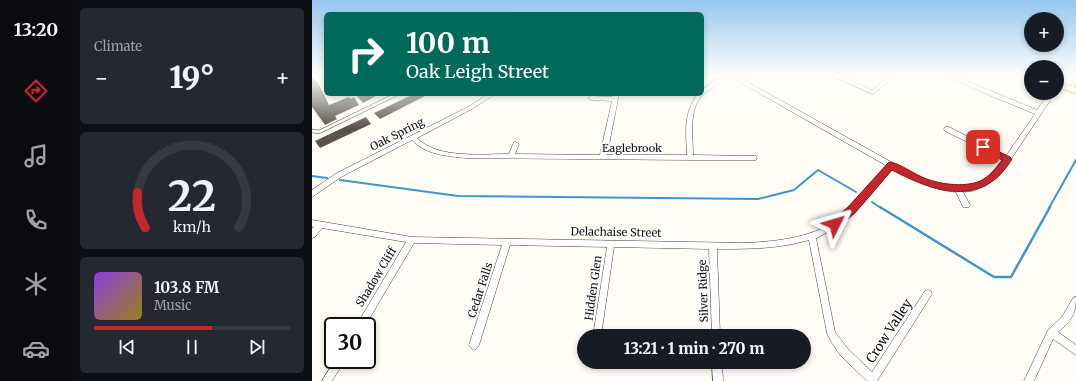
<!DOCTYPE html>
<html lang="en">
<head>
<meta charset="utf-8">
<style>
	body { margin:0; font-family:Merriweather,serif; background:#242831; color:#f1f3f6; height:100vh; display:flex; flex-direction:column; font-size:15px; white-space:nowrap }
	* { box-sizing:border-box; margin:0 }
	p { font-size:13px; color:#9ea1a6 }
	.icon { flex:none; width:22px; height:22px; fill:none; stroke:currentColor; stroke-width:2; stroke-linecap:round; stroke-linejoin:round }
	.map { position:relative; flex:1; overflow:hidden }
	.drawer { display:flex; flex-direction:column; gap:8px; padding:8px; background:#0d0f14; width:240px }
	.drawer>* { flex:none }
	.guide { position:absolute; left:12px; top:12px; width:380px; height:84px; border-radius:6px; box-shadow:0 2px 6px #0003; background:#00695c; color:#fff; overflow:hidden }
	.tools { position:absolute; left:712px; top:12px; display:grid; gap:8px }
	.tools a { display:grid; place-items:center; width:40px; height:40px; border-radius:50%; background:#171b24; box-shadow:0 2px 6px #0003; font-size:20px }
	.speed { position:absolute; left:12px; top:317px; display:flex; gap:8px; font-size:20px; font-weight:700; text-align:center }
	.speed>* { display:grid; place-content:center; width:52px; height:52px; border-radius:50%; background:#171b24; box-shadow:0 2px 6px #0003; line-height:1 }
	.speed .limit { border:2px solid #111; border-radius:6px; background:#fff; color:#111 }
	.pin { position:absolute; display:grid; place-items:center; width:34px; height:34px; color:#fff; margin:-17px; border-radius:8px; box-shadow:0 2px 6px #0006 }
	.me { position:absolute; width:44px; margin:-22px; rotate:50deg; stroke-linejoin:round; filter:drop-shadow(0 0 3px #0008) }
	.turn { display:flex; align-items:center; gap:14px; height:84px; padding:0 16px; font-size:18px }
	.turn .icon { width:52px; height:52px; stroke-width:2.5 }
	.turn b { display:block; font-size:28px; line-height:34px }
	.big { font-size:30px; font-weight:800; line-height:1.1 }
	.drawer .tile { flex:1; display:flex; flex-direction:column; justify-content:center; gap:6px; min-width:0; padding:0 14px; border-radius:6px; background:#242831 }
	.drawer .dial { align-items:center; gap:0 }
	.dial svg { height:104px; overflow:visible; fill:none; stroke:#363941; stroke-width:7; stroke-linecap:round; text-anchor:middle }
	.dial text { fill:#f1f3f6; stroke:none }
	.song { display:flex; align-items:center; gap:12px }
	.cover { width:48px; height:48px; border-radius:6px; background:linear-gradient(135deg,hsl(270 70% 55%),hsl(50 70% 35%)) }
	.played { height:4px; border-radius:2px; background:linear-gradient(90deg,#c4262e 60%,#363941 60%) }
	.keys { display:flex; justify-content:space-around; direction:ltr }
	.heat { display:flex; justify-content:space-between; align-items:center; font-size:22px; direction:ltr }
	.trip { position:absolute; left:265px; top:329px; width:234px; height:40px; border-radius:20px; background:#171b24; box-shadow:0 2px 6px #0003; font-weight:800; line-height:40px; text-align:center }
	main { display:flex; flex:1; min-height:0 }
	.tab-bar { display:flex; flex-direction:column; width:72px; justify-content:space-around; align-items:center; background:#090b0e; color:#9ea1a6 }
	.tab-bar .icon { width:28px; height:28px }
	.tab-bar .on { color:#c4262e }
	.tab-bar b { font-size:18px; color:#f1f3f6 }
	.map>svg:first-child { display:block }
</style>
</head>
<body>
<main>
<nav class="tab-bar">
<b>13:20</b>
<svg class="icon on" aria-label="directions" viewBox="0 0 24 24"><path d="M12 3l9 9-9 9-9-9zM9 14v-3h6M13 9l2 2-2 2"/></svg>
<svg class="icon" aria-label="music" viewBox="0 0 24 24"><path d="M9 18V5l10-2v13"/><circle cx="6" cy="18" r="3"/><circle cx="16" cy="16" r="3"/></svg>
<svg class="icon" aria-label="phone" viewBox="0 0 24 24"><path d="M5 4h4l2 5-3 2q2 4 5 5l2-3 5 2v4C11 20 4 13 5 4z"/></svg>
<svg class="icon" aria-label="climate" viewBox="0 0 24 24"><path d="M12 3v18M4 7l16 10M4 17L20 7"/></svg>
<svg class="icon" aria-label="car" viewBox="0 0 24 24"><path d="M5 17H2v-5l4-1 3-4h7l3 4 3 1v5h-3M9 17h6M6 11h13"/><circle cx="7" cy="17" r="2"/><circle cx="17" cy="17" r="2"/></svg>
</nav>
<section class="drawer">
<div class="tile"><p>Climate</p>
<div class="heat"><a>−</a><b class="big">19°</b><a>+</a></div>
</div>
<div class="tile dial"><svg viewBox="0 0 100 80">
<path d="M14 69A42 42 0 1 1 86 69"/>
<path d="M14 69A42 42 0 0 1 8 42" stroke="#c4262e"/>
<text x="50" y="56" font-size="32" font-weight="700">22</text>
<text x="50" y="72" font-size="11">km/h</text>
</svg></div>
<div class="tile">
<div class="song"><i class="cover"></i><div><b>103.8 FM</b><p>Music</p></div></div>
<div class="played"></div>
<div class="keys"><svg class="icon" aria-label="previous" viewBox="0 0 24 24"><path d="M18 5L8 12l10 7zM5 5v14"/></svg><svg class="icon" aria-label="pause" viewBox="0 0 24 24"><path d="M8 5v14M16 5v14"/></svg><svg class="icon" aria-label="next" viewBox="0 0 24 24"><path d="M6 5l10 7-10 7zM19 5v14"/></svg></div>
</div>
</section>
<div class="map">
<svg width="764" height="381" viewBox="0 0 764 381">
	<rect width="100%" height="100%" fill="#fffdf5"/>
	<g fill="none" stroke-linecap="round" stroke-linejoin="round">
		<g stroke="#3f96cf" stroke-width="2">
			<polyline points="0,176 15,178"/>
			<polyline points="28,180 146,196 446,199 482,190 506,170 544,192"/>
			<polyline points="560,202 569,208"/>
			<polyline points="737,208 764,160"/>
		</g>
		<polyline stroke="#3f96cf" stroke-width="2.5" points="568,207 682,277 699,277 738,207"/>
	</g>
	<g fill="#5a524d">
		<polygon points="0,76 6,83 17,105 37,97 38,99 42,97 47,105 23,116 25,119 13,125 0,107"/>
		<polygon points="49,94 68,94 51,103 45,96"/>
		<polygon points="102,94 117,94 68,119 62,113"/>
		<polygon points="54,117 59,124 8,148 3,141"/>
	</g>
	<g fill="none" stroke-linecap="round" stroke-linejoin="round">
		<defs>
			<g id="service">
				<polyline points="759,89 762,83 764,84"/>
				<polyline points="0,131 7,132 85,94"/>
			</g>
			<g id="minor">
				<path d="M 411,75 L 423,75 L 597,172 C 633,189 666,197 692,160 L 633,131 L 632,129 L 633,127 L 637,127 L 694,156 L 723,114 L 679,96 L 632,75 L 640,75 L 725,110 L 737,93 L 743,93 L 695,165 L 686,177 L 673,186 L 660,191 L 651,192 L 658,205 L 657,207 L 651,207 L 644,192 C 621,190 600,180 580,169 C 558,196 537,224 504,238 L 523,332 L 536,349 L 560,372 L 613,291 L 616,290 L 619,291 L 620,294 L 565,381 L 555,381 L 529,356 L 520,343 L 515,333 L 497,240 C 467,249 436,249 405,249 L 408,336 L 400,336 L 397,249 L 302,247 L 289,336 L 281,336 L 295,247 L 198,245 L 167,345 L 165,348 L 162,350 L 159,348 L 157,345 L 190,245 L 102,243 L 53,326 L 44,326 L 94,242 L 10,228 L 3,237 L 0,238 L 0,229 L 2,227 L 0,226 L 0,220 L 100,237 L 434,243 C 467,241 503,238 530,216 C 547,201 560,183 575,166 L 417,76 C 409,82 399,88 391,95 C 376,109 381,136 381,155 L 442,156 L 444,156 L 445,158 L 444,160 L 378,160 L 154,158 C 135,156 114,155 100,140 L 29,177 L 0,197 L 0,190 L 25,173 L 156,107 L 176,94 L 183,94 L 160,109 L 105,138 C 125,159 170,154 197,154 L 202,142 L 204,142 L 207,144 L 203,154 L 288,155 L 300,101 L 279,100 L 276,98 L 279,96 L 300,97 L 301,94 L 307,94 L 295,155 L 375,155 C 374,134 371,112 386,94 L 390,94 L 390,90 Z"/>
				<polygon points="518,75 526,75 560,90 578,75 584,75 561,94"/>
				<path d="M 764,297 C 764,315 759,321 746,332 L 764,345 L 764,355 L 741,339 L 722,381 L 712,381 L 736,330 L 750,317 L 761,298 Z"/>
				<polygon points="23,360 33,360 20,381 10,381"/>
				<polygon points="400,362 410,362 411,381 401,381"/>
			</g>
			<polygon id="secondary" points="745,81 764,88 764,94 745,87"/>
		</defs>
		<use href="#service" stroke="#444" stroke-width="4"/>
		<use href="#minor" stroke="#444" stroke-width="1"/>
		<use href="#secondary" stroke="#333" stroke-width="1"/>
		<use href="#service" stroke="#fff" stroke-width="3"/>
		<use href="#minor" fill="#fff" fill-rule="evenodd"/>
		<use href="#secondary" fill="#fff6b0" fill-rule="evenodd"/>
	</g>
	<linearGradient id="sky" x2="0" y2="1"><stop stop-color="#95c6ee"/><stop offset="0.59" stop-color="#fffefa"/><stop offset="1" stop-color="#fffefa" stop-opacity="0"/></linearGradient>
	<rect width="764" height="128" fill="url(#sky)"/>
	<path fill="#c4262e" stroke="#7f191e" d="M 671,144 L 698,157 L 700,159 C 670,209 622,192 580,170 L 543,213 L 526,227 L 519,227 L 518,224 L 519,222 L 536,207 L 576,163 L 579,162 C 590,165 599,172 610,177 C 625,184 652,188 668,181 C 677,177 684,168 690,160 L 668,149 L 667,147 L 668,145 Z"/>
	<g text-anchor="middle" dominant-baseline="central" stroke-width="4" stroke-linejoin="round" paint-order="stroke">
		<g font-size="11" fill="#111" stroke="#fff">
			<text transform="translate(85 134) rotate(-27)">Oak Spring</text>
			<text x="320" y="148">Eaglebrook</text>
			<text transform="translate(304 232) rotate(1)">Delachaise Street</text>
			<text transform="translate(64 277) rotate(-59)">Shadow Cliff</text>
			<text transform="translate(281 288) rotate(-82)">Hidden Glen</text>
			<text transform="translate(168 290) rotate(-72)">Cedar Falls</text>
			<text transform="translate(391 291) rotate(-92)">Silver Ridge</text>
		</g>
		<g font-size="13" fill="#111" stroke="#fff">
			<text transform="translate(577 331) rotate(-57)">Crow Valley</text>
		</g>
	</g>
</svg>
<div class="tools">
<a>+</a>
<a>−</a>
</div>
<div class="speed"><div class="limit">30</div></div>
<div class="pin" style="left:671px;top:147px;background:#d93025"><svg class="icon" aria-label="arrive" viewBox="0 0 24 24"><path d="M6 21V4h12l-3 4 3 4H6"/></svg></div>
<svg class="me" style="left:523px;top:224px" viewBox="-20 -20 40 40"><path d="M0-17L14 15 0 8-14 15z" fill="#c4262e" stroke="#fff" stroke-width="4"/></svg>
<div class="trip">13:21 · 1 min · 270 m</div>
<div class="guide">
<div class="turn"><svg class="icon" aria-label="right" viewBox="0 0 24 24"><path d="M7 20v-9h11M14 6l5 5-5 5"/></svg><div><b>100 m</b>Oak Leigh Street</div></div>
</div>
</div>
</main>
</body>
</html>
